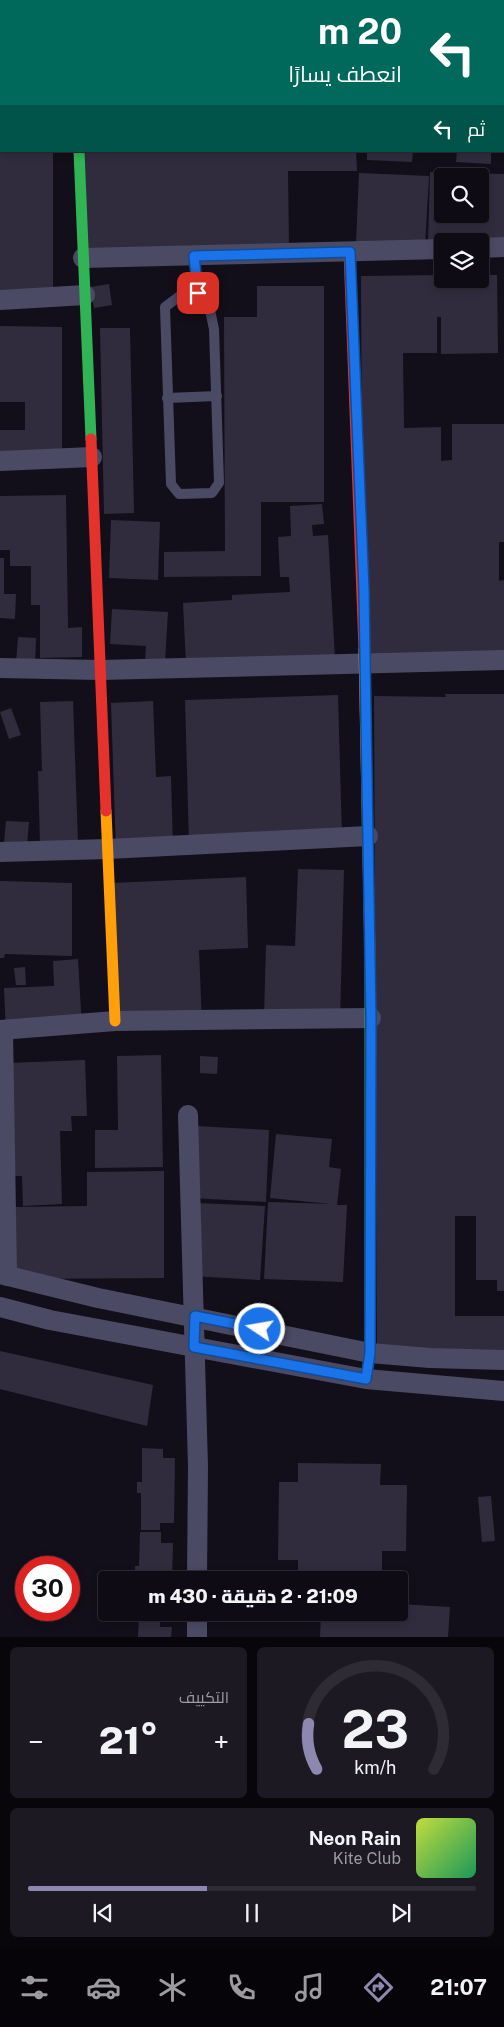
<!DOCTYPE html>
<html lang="ar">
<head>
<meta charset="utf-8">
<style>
	body { margin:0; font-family:"Public Sans",Cairo,sans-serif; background:#1c1922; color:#f1f3f6; direction:rtl; height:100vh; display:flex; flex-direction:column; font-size:19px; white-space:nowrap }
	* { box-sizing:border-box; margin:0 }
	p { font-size:16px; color:#9b9ba0 }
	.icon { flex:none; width:28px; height:28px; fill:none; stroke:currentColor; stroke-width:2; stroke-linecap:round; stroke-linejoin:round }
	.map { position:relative; height:1637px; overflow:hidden; direction:ltr }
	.sheet { display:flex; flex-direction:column; gap:10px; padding:10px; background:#08060b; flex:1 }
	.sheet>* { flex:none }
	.banner { position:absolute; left:0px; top:0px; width:505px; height:152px; box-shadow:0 2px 8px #0003,0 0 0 1px #2e2b34; direction:rtl; background:#00695c; color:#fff; overflow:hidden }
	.fabs { position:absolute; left:434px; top:168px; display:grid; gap:10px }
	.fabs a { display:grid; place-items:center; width:55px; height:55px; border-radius:5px; background:#0e0b14; box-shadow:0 2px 8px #0003,0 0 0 1px #2e2b34; font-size:25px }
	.speed { position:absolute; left:15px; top:1556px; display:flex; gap:10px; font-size:25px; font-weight:700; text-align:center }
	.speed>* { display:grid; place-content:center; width:65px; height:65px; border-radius:50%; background:#0e0b14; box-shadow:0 2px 8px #0003,0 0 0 1px #2e2b34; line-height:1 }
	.speed .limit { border:8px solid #d22; background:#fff; color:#111 }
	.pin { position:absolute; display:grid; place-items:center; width:42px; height:42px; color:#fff; margin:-21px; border-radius:10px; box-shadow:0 2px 8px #0006 }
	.me { position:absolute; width:55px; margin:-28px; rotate:282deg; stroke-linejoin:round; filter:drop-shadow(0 0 4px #0008) }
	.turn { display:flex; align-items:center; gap:18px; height:105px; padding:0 20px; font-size:22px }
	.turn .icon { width:65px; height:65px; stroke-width:2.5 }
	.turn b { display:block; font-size:35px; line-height:42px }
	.then { display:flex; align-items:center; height:48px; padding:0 20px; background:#0003; gap:10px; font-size:19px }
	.big { font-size:38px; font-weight:800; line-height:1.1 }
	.sheet .card { flex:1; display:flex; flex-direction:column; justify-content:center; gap:8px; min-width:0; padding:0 18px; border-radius:8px; background:#1c1922 }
	.sheet .dial { align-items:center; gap:0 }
	.dial svg { height:130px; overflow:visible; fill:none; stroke:#2e2b34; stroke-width:7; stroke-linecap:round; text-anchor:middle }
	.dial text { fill:#f1f3f6; stroke:none }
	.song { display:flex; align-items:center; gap:15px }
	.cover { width:60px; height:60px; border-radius:8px; background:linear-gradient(135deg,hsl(70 70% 55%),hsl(150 70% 35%)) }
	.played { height:5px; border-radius:2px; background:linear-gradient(90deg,#8d88af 40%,#2e2b34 40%) }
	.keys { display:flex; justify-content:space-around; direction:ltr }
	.heat { display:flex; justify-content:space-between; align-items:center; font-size:28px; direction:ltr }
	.sheet .tiles { flex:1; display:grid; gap:10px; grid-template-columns:1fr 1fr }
	.card:last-child { grid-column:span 2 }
	.trip { position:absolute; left:98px; top:1571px; width:310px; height:50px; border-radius:5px; background:#0e0b14; box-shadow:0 2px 8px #0003,0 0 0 1px #2e2b34; font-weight:800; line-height:50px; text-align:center; direction:rtl }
	.tab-bar { display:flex; height:80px; justify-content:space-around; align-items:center; background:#060408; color:#9b9ba0 }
	.tab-bar .icon { width:35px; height:35px }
	.tab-bar .on { color:#8d88af }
	.tab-bar b { font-size:22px; color:#f1f3f6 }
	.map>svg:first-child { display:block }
</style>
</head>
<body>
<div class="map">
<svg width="504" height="1637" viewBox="0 0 504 1637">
	<rect width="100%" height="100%" fill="#120f1a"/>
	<g fill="#302c3e" fill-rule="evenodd">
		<polygon points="0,151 53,151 53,294 0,293"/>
		<polygon points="84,151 356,151 357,171 288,171 289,247 88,250"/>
		<polygon points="367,151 413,151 412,162 367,160"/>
		<polygon points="457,151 491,151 491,164 456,162"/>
		<path d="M 430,172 L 504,174 L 504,246 L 480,241 L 442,241 L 428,244 ZM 442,176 L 480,176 L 480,214 L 442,214 Z"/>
		<polygon points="359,173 429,176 425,246 356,243"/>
		<polygon points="442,275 442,279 480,279 480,275 497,275 498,353 441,354 441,317 437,317 437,353 403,353 404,428 441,427 441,461 452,460 452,424 504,424 504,542 499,542 499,581 504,580 504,655 363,656 361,276"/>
		<polygon points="109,284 112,305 94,308 90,287"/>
		<polygon points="257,286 324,286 324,502 261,502 261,576 164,577 164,552 225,551 224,317 257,317"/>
		<polygon points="0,326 62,327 62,455 0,455 0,430 25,430 25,402 0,402"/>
		<polygon points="100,328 130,328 134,513 104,514"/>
		<polygon points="66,495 68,628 82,627 82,657 40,658 40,605 31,605 31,566 10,566 10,550 0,550 0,496"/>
		<polygon points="322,504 324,524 312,525 313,536 328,535 335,659 186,665 183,603 232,600 232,595 290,592 289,577 280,577 278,537 291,536 290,506"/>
		<polygon points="111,520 160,522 158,580 109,578"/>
		<polygon points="0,558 4,558 4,594 16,594 15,619 0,618"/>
		<polygon points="112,609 168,612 165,662 145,661 146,646 110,644"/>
		<polygon points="18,637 36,638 35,664 16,663"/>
		<polygon points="445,694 504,694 504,1291 497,1291 497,1280 476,1280 476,1216 455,1216 455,1316 504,1316 504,1351 377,1351 374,696 446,697"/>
		<polygon points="338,695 342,838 189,843 185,700"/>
		<polygon points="73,701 78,843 40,845 38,771 42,771 40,702"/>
		<polygon points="153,701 156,777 171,776 173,849 116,851 111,703"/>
		<polygon points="11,708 21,735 9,739 0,712"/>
		<polygon points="6,821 29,822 27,845 4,843"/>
		<polygon points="298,869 344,870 340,1019 264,1017 266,945 295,946"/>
		<polygon points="246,877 248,948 199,950 202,1024 119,1027 112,883"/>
		<polygon points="0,881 72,883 72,956 5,954 4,958 0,958"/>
		<polygon points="78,959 82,1028 6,1032 4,988 54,986 53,961"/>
		<polygon points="25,967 26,985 16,985 14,968"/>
		<polygon points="161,1055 163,1167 95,1168 95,1130 118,1130 117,1056"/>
		<polygon points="200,1056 218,1057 217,1074 200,1073"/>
		<polygon points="85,1060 87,1116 71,1116 72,1131 60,1131 62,1204 23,1206 22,1176 13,1176 8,1063"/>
		<polygon points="195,1126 269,1130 266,1202 191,1198"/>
		<polygon points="276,1134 332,1139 329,1167 341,1169 337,1205 347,1205 343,1282 264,1279 268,1202 331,1204 270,1198"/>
		<polygon points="164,1171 164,1278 16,1279 15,1207 87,1206 87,1172"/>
		<polygon points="197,1203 265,1206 260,1280 192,1276"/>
		<polygon points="0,1351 153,1385 147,1426 0,1389"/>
		<polygon points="142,1448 163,1449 163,1458 175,1458 174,1523 160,1523 160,1530 141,1530 141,1493 137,1493 137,1482 142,1482"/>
		<polygon points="298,1463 381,1464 380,1485 407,1485 406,1551 382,1551 382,1575 298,1574 298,1560 278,1560 279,1482 298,1482"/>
		<polygon points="491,1496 495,1541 482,1542 478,1497"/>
		<polygon points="140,1532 161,1532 161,1543 173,1543 172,1580 139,1580 139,1577 135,1577 135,1566 139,1566"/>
		<polygon points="399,1604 450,1607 448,1637 320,1637 321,1612 399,1612"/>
		<polygon points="139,1616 160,1617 160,1627 172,1627 171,1637 138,1637"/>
	</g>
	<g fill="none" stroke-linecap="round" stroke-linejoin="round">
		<g stroke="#4b4a64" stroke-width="10">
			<polyline points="194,256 198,293 208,301 214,329 219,483 212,493 179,494 171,484 165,307 181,295 198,293"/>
			<polyline points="167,398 217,396"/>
		</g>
		<g stroke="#4b4a64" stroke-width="20">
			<polyline points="72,0 72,1"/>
			<polyline points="0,103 1,103"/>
			<polyline points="480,248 504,247"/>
			<polyline points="83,258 442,249"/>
			<polyline points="0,300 85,295"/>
			<polyline points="0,461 92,457"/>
			<polyline points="0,668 100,670 504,660"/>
			<polyline points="0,852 108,849 368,836"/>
			<polyline points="0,1030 115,1021 371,1018"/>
			<polyline points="3,1030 7,1276"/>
			<polyline points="188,1115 198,1466 197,1580"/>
			<polyline points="0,1274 98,1298 370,1353 430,1358 504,1360"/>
			<polyline points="0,1307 50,1320 366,1379 504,1391"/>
			<polyline points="197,1637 197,1612"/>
		</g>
		<g stroke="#30b455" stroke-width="11">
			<polyline points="79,151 91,439"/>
			<polyline points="366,1379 370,1353 370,956"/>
		</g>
		<g stroke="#ff9f0a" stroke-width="11">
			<polyline points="364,649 370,956"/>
			<polyline points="106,811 115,1021"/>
		</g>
		<g stroke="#e5322d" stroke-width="11">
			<polyline points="349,252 364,649"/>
			<polyline points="91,439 106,811"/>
		</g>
	</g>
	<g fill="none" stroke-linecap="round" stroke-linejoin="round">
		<defs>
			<polyline id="route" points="198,293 194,256 350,252 364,590 366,720 371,1018 370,1353 366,1379 194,1347 195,1316 260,1329"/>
		</defs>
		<use href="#route" stroke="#114b97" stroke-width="12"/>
		<use href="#route" stroke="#1a73e8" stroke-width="9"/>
	</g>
</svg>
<div class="fabs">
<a><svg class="icon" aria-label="search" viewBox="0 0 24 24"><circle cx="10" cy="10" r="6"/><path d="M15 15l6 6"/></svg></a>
<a><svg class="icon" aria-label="layers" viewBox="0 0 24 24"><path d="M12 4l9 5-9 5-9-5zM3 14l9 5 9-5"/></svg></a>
</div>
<div class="speed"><div class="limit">30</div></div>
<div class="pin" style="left:198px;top:293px;background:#d93025"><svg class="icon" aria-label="arrive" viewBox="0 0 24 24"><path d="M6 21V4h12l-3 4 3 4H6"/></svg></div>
<svg class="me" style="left:260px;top:1329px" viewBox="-20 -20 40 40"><circle r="17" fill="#1a73e8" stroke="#fff" stroke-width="3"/><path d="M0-11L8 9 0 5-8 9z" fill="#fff"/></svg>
<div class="trip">21:09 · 2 دقيقة · 430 m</div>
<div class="banner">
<div class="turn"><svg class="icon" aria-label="left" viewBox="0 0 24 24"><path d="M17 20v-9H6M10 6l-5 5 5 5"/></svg><div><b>20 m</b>انعطف يسارًا</div></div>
<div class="then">ثم<svg class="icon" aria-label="left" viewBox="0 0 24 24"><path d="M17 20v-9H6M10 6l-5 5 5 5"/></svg></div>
</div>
</div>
<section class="sheet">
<div class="tiles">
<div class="card dial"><svg viewBox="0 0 100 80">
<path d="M14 69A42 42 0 1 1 86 69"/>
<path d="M14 69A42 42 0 0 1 9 41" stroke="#8d88af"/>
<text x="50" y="56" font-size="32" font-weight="700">23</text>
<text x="50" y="72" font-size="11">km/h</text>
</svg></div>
<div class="card"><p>التكييف</p>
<div class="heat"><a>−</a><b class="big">21°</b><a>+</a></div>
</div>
<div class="card">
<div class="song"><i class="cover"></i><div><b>Neon Rain</b><p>Kite Club</p></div></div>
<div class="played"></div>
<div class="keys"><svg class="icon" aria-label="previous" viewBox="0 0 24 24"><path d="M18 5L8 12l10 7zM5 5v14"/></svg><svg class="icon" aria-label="pause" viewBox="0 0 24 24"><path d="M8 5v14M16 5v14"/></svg><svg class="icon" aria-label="next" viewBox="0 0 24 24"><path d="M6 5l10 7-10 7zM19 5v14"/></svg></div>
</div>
</div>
</section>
<nav class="tab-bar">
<b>21:07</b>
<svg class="icon on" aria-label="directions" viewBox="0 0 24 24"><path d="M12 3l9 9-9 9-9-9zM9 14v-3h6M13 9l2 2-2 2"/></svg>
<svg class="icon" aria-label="music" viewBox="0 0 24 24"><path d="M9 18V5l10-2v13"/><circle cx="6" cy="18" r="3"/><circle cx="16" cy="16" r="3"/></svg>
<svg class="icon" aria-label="phone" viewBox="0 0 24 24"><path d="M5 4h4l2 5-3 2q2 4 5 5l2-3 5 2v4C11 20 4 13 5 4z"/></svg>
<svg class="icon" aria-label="climate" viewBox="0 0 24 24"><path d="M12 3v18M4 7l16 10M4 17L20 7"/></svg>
<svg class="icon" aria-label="car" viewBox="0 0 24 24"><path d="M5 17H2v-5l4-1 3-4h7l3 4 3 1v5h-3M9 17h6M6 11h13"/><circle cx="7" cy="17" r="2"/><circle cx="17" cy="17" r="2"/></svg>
<svg class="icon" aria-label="filters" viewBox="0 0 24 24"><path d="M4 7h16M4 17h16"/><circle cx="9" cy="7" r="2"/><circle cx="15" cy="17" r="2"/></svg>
</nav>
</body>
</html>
